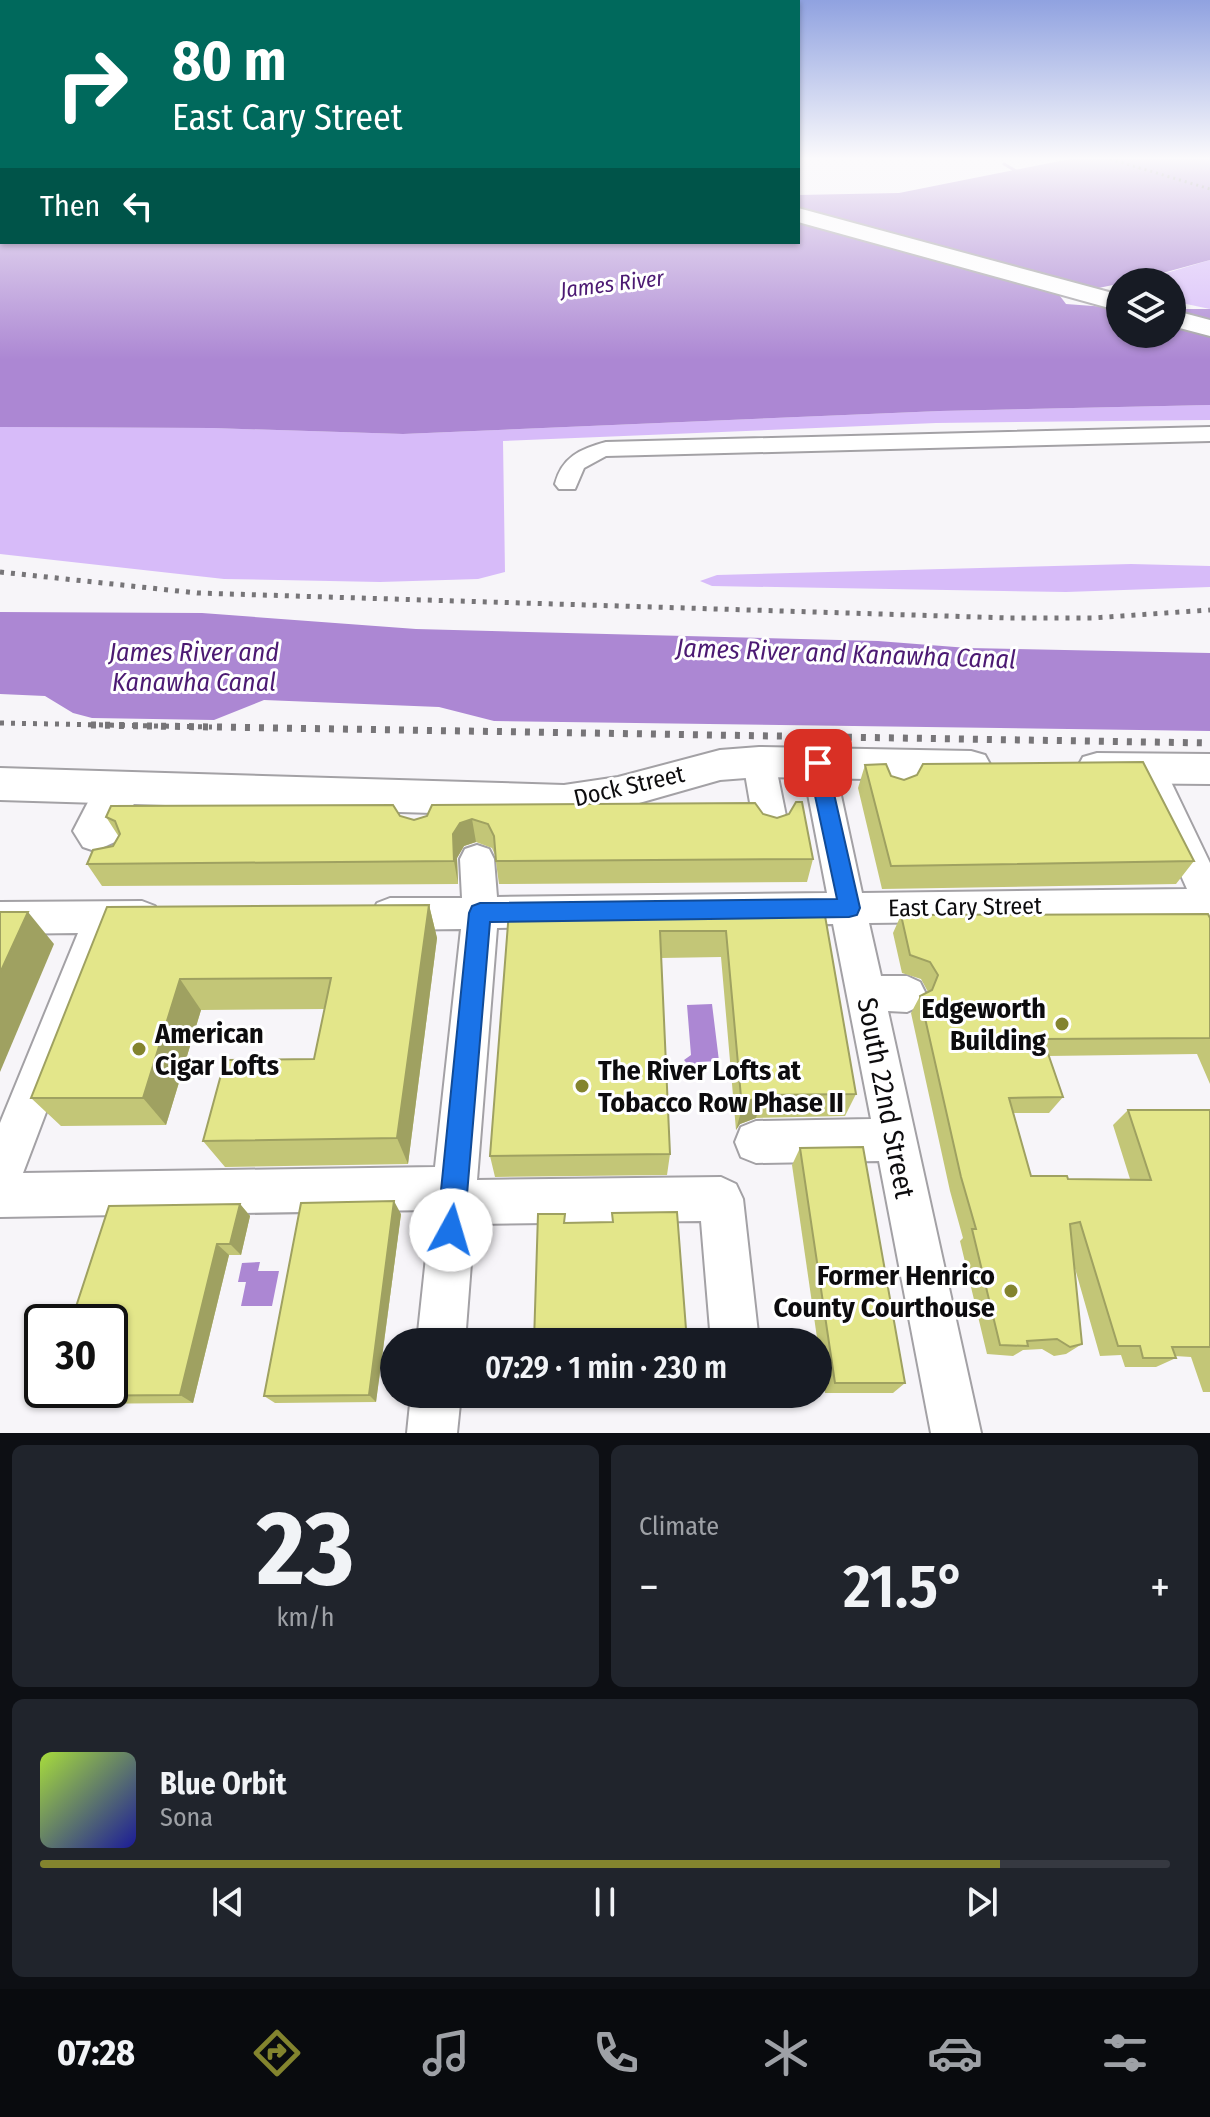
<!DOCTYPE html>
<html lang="en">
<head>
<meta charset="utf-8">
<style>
	body { margin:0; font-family:"Fira Sans Condensed",sans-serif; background:#20242c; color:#f1f3f6; height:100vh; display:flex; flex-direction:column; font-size:30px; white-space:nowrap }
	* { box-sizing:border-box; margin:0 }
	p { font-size:26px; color:#9ea1a6 }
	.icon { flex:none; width:44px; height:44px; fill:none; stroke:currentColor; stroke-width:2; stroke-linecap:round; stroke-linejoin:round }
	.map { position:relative; height:1433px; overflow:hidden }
	.side { display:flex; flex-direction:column; gap:12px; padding:12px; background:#0d0f14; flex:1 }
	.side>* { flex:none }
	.guide { position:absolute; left:0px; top:0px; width:800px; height:244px; box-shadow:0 2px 6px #0004; background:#00695c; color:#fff; overflow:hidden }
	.fabs { position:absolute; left:1106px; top:268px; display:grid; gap:16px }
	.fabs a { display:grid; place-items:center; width:80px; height:80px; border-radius:50%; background:#171b24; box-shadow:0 2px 6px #0004; font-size:40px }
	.speed { position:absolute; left:24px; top:1304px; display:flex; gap:16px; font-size:40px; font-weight:700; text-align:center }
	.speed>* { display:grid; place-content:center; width:104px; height:104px; border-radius:50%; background:#171b24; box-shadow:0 2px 6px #0004; line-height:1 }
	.speed .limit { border:4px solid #111; border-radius:12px; background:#fff; color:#111 }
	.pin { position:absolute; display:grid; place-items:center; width:68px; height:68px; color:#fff; margin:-34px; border-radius:16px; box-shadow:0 4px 12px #0006 }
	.me { position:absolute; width:88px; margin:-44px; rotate:6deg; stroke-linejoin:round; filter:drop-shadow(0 0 6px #0008) }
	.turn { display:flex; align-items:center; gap:28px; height:168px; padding:0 40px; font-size:36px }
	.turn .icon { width:104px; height:104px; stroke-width:2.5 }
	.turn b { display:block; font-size:56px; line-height:68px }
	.then { display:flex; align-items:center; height:76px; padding:0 40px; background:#0003; gap:16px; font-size:30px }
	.big { font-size:60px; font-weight:600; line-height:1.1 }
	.side .card { flex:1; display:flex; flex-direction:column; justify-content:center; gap:12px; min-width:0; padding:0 28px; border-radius:12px; background:#20242c }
	.side .dial { align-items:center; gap:0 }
	.dial b { font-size:104px; line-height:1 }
	.song { display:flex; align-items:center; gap:24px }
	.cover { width:96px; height:96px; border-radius:12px; background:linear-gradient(135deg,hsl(80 70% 55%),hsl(240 70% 35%)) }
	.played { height:8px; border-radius:4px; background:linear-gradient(90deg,#83842e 85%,#363941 85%) }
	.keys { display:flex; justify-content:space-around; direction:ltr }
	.heat { display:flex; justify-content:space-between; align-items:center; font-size:44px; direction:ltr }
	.side .tiles { flex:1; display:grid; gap:12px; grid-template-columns:1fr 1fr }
	.card:last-child { grid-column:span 2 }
	.trip { position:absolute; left:380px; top:1328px; width:452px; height:80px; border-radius:40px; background:#171b24; box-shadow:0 2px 6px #0004; font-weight:600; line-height:80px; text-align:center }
	.menu { display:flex; height:128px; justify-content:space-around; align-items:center; background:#090b0e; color:#9ea1a6 }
	.menu .icon { width:56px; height:56px }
	.menu .selected { color:#83842e }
	.menu b { font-size:36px; color:#f1f3f6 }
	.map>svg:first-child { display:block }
</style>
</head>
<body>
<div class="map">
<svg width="1210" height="1433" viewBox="0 0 1210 1433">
	<rect width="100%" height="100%" fill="#f7f5f9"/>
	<g fill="#d7bbf9">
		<polygon points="1210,260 1210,309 1172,301 1172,282 1136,282"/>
		<polygon points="1210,405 1210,420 936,423 503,441 505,572 478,579 380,582 224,579 0,554 0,427 212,428 403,434 940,411"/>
		<polygon points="1131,564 1210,566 1210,587 1066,592 712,586 700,581 717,575"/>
	</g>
	<g fill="#ac87d3">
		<polygon points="1070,159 1210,159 1210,260 1137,280 1060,296 1066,304 1120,308 1120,334 1172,334 1172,309 1210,309 1210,405 940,411 403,434 212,428 0,427 0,227 2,242 798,242 798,195 899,193"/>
		<polygon points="0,612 202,613 416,629 878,641 968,648 1210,653 1210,731 494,721 439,707 264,700 214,720 92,718 73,713 45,696 0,694"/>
		<polygon points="712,1004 719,1061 698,1062 691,1068 684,1060 691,1055 687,1005"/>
		<polygon points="260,1262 258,1271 279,1271 272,1306 241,1306 246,1282 238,1282 242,1263"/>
	</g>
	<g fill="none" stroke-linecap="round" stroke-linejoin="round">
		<polyline stroke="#ac87d3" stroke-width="3" points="1004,164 1016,171 1019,177"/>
		<defs>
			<g id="minor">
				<rect x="0" y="183" width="2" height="8"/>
				<path d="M 1210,427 L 1210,441 L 606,456 L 584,468 L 575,489 L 559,489 L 555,484 C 562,457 580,449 606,442 Z"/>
				<polygon points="759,750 770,754 775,762 788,826 783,835 771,839 759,835 754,826 743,762 748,754"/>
				<polygon points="818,751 829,755 834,763 862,893 1187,889 1133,768 1138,759 1149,756 1160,759 1210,863 1210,922 1192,919 869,923 881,976 907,976 920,982 926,994 920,1006 907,1012 888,1011 981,1433 931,1433 879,1161 756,1163 741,1157 735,1142 741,1127 756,1121 871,1119 833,924 497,928 477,1180 721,1177 736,1184 743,1199 759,1342 711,1342 701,1221 474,1224 465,1342 417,1342 431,1210 0,1217 0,1123 78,933 0,934 0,902 142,901 155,906 160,917 155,928 142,933 114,933 23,1173 435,1167 461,929 390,930 377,925 372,914 377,903 390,898 462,898 460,859 465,849 477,845 489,849 494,859 497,897 827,893 802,763 807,755"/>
				<polygon points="111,775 136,779 141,788 117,841 95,851 83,847 73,831 100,779"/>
				<polygon points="411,1394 461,1394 457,1433 407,1433"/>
			</g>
			<g id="major">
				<polygon points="759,747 971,751 985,755 991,766 985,777 971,781 759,777 720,780 618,809 564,817 0,800 0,768 564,785 618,777 720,750"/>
				<polygon points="1097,753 1210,754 1210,784 1097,783 1083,779 1077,768 1083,757"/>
			</g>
			<g id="highway">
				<polygon points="798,208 1120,295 1120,311 798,222"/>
				<polygon points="1172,310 1210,320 1210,336 1172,326"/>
			</g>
		</defs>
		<use href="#minor" stroke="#a3a1a5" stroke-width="4"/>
		<use href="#major" stroke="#a3a1a5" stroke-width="4"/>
		<use href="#highway" stroke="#a3a1a5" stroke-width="4"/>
		<use href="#minor" fill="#fff" fill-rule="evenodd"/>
		<use href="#major" fill="#fff" fill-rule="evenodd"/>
		<use href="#highway" fill="#fff" fill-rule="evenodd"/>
		<polyline stroke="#777578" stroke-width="3" stroke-dasharray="2 4" stroke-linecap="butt" points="1110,159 1210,189"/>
		<g stroke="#777578" stroke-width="5" stroke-dasharray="4 7" stroke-linecap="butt">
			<polyline points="0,572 197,593 1010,618 1093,618 1210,610"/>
			<polyline points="0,723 212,727"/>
		</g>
		<polyline stroke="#777578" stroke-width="7" stroke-dasharray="5 9" stroke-linecap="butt" points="91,725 1210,743"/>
	</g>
	<g fill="#c3c677">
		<polygon points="865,765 891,776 1194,861 1176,884 882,889 858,788"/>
		<polygon points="763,814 813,859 807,882 499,884 495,855 492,848 476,842 464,846 457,858 458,884 102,886 87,864 113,846 119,837 106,817 400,816 414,820 427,816"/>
		<polygon points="429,905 437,938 408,1164 225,1167 203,1141 314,1059 325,1009 201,1010 166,1125 61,1126 31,1098 107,907"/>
		<polygon points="824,910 856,1094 845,1116 756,1118 740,1124 736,1130 721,957 661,958 670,1154 667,1175 495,1177 490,1156 509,911"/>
		<polygon points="901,915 1210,918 1210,1084 1197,1054 1048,1056 1063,1097 1049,1113 1013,1113 1031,1176 1068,1179 1130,1179 1113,1125 1128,1110 1210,1110 1210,1392 1203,1392 1191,1357 1175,1356 1176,1358 1156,1367 1125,1367 1121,1355 1100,1356 1074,1265 1082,1344 1066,1354 1054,1356 1042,1349 1023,1350 1013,1356 987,1354 960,1241 963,1238 950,1191 911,1013 920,996 928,992 921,979 902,973 893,933"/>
		<polygon points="800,1148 905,1383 893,1393 825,1393 792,1165"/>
		<polygon points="240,1204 250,1216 241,1255 229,1255 193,1403 65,1404 47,1396"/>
		<polygon points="401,1214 376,1402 275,1403 264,1396"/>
		<polygon points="532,1394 690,1394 688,1400 535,1403"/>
	</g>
	<g fill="#9fa161">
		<polygon points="472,819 476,842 464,846 457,858 458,884 454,861 453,834 460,823"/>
		<polygon points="429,905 437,938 408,1164 397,1138"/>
		<polygon points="28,912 54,944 0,1072 0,973"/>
		<polygon points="180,979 201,1010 166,1125 143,1098"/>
		<polygon points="763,1095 756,1118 740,1124 736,1130 742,1108 746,1102"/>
		<polygon points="394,1201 401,1214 376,1402 369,1395"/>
		<polygon points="240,1204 250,1216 241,1255 230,1244"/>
		<polygon points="217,1244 229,1255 193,1403 180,1395"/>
	</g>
	<g fill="#e3e68a" stroke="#9fa161" stroke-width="2">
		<polygon points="1143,762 1194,861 891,866 865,765 886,764 891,776 904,780 917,775 923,764"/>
		<polygon points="796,802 802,802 813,859 496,861 494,836 488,824 472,819 460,823 453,834 454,861 87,864 93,850 113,846 120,834 115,821 106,817 111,806 393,805 400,816 414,820 427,816 432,805 755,803 763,814 777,818 789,814"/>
		<polygon points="429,905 397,1138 203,1141 225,1060 314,1059 331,978 180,979 143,1098 31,1098 107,907"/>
		<polygon points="824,910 856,1094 763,1095 746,1102 742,1108 726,931 660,931 670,1154 490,1156 509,911"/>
		<polygon points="0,912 28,912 0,973"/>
		<polygon points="1208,914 1210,918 1210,1038 1043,1039 1063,1097 1009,1098 1031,1176 1067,1176 1068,1179 1151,1180 1128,1110 1210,1110 1210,1347 1172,1347 1176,1358 1143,1358 1140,1346 1118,1346 1080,1222 1070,1224 1082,1344 1070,1347 1057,1339 1027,1341 1028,1346 1000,1345 972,1229 976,1229 961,1177 920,996 932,990 938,975 930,962 910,955 901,915"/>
		<polygon points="863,1147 905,1383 835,1383 800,1148"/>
		<polygon points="394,1201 369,1395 264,1396 301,1203"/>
		<polygon points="240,1204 230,1244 217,1244 180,1395 47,1396 49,1390 110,1390 110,1322 71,1322 109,1206"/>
		<polygon points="677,1212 687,1342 534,1342 538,1214 565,1214 564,1223 613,1222 612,1213"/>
		<polygon points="532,1394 595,1394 532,1395"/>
	</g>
	<linearGradient id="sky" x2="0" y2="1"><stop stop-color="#90a2e0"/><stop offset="0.44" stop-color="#fbfafc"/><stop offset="1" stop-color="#fbfafc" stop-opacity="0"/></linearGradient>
	<rect width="1210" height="360" fill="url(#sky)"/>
	<polygon fill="#1a73e8" stroke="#114b97" stroke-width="2" points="818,756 827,763 860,908 857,915 849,917 490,922 464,1230 460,1239 451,1243 441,1239 437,1230 469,913 472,906 480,903 837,899 808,763"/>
	<g fill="#83842e" stroke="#fff" stroke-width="3">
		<circle cx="1062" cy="1024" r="8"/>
		<circle cx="139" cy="1049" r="8"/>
		<circle cx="582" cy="1086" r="8"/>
		<circle cx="1011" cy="1291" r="8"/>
	</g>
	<g text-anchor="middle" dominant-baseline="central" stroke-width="6" stroke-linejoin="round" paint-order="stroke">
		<g font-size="22" font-style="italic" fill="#4c1a73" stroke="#fff">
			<text transform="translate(612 284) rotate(-7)">James River</text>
		</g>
		<g font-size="24" fill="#0d0c0e" stroke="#fff">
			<text transform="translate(629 786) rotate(-13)">Dock Street</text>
			<text transform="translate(965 907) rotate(-1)">East Cary Street</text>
		</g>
		<g font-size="26" font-style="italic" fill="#4c1a73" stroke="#fff">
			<text x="194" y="652">James River and<tspan x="194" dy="30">Kanawha Canal</tspan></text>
			<text transform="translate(846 654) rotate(2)">James River and Kanawha Canal</text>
		</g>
		<g font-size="28" font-weight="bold" fill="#0d0c0e" stroke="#fff" text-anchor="end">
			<text x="1046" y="1008">Edgeworth<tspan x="1046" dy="32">Building</tspan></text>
			<text x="155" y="1033" text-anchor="start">American<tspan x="155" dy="32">Cigar Lofts</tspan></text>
			<text x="598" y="1070" text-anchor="start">The River Lofts at<tspan x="598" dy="32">Tobacco Row Phase II</tspan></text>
			<text x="995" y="1275">Former Henrico<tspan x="995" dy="32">County Courthouse</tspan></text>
		</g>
		<g font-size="28" fill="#0d0c0e" stroke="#fff">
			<text transform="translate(886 1098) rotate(79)">South 22nd Street</text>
		</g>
	</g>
</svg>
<div class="fabs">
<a><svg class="icon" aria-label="layers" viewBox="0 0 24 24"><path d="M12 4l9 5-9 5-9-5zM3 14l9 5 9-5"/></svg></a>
</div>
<div class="speed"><div class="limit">30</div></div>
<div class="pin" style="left:818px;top:763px;background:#d93025"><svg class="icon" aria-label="arrive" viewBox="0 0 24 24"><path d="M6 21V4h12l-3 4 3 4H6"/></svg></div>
<svg class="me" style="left:451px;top:1230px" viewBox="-20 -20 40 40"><circle r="19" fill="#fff"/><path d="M0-13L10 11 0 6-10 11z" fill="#1a73e8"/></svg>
<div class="trip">07:29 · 1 min · 230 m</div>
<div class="guide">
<div class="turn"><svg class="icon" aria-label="right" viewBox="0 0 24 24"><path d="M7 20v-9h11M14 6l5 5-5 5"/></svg><div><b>80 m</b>East Cary Street</div></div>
<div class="then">Then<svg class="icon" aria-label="left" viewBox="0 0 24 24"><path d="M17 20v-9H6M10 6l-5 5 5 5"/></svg></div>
</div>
</div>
<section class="side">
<div class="tiles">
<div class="card dial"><b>23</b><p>km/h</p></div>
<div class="card"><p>Climate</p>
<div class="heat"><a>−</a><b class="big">21.5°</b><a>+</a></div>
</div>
<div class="card">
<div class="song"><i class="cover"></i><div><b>Blue Orbit</b><p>Sona</p></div></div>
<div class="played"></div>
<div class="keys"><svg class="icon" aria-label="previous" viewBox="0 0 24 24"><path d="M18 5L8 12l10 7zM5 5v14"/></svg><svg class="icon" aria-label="pause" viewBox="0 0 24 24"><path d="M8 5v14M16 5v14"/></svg><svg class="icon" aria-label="next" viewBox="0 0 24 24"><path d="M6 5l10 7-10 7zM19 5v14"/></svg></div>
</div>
</div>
</section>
<nav class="menu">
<b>07:28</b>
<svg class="icon selected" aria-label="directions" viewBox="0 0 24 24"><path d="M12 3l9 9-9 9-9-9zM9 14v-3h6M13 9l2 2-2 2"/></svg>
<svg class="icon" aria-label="music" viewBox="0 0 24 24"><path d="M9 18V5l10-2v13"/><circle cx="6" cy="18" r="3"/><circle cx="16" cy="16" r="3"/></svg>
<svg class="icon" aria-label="phone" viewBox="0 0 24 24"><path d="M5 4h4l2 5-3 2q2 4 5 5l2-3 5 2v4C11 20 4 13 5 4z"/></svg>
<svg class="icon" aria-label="climate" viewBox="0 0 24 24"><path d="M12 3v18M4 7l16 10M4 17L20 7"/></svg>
<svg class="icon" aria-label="car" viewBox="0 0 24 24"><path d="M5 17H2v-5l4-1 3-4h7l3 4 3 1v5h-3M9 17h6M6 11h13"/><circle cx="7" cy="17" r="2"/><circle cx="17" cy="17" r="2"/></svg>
<svg class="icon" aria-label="filters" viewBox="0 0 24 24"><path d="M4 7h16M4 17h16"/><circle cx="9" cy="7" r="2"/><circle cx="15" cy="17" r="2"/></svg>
</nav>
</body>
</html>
